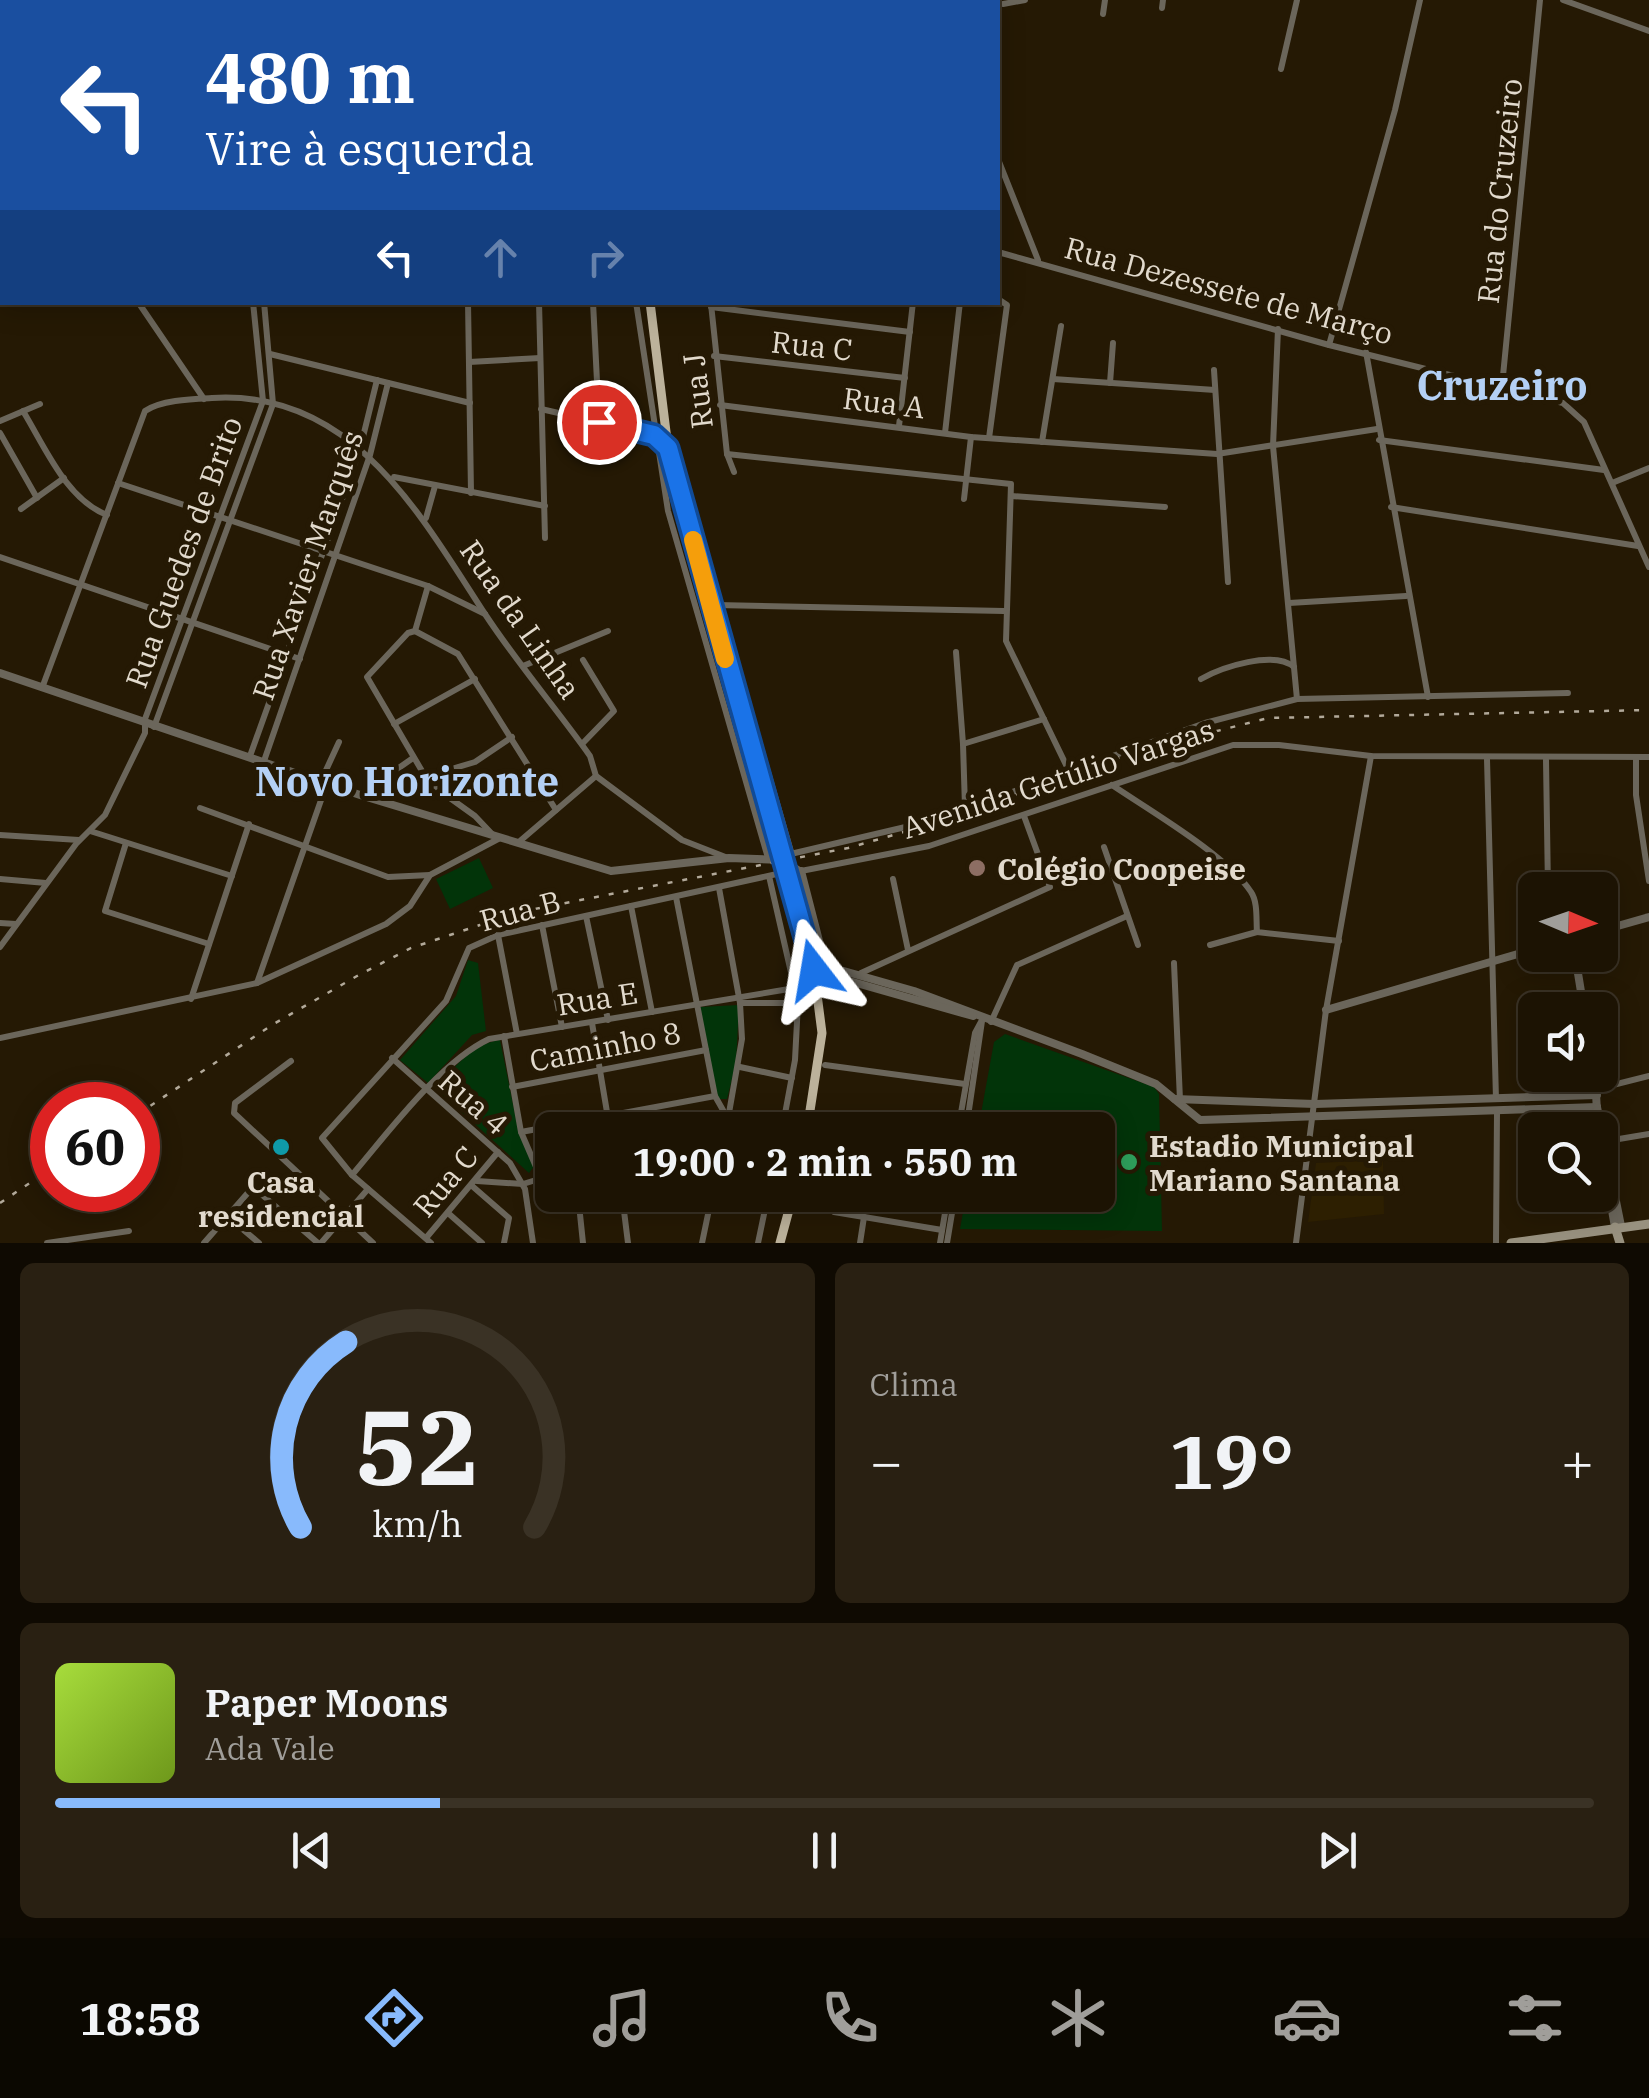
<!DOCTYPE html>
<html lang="pt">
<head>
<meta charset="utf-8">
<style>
	body { margin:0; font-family:"IBM Plex Serif",serif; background:#292012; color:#f1f3f6; height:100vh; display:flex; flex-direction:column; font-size:38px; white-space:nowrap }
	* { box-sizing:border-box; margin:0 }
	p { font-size:32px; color:#a09e9a }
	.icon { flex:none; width:55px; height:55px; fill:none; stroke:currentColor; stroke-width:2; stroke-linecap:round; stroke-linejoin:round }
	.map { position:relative; height:1243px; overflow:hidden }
	.side { display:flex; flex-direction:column; gap:20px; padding:20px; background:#0f0a02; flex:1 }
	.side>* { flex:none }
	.guide { position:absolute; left:0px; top:0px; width:1000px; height:305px; box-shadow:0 5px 25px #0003,0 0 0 2px #3a3225; background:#1a4fa0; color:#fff; overflow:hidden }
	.needle { width:65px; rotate:92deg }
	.buttons { position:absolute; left:1518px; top:872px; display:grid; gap:20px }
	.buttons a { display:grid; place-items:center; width:100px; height:100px; border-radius:15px; background:#1c1303; box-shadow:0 5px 25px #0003,0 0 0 2px #3a3225; font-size:50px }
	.speed { position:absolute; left:30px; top:1082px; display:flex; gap:20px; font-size:50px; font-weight:700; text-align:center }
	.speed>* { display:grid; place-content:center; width:130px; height:130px; border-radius:50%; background:#1c1303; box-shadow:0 5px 25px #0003,0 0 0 2px #3a3225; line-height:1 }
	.speed .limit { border:15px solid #d22; background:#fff; color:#111 }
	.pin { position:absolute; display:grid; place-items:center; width:85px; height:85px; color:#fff; margin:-42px; border:5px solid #fff; border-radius:50%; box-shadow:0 2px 10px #0007 }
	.me { position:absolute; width:110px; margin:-55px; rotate:346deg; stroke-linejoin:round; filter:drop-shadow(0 0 8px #0008) }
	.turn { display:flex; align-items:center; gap:35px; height:210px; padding:0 40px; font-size:45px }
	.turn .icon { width:130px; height:130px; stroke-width:2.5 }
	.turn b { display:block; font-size:70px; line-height:85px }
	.lanes { display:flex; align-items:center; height:95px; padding:0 40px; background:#0003; justify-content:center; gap:50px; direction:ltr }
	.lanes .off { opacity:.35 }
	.big { font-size:75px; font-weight:700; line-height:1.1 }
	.side .widget { flex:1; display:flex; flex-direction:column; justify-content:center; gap:15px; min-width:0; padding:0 35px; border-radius:15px; background:#292012 }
	.side .dial { align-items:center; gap:0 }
	.dial svg { height:260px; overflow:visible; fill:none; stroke:#3a3225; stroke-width:7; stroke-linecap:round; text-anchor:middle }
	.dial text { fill:#f1f3f6; stroke:none }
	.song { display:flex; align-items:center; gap:30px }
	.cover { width:120px; height:120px; border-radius:15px; background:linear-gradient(135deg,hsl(80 70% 55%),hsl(80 70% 35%)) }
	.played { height:10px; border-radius:5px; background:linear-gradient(90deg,#88bafc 25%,#3a3225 25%) }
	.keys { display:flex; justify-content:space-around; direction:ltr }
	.heat { display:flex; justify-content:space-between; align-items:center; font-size:55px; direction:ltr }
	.side .tiles { flex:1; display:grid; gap:20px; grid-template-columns:1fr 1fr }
	.widget:last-child { grid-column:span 2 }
	.trip { position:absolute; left:535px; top:1112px; width:580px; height:100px; border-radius:15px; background:#1c1303; box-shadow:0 5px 25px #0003,0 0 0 2px #3a3225; font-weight:700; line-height:100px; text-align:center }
	.dock { display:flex; height:160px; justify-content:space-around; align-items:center; background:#0b0801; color:#a09e9a }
	.dock .icon { width:70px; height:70px }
	.dock .selected { color:#88bafc }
	.dock b { font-size:45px; color:#f1f3f6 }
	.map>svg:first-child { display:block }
</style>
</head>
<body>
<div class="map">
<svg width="1649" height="1243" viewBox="0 0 1649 1243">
	<rect width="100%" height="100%" fill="#251904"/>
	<polygon fill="#2d1f01" points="1383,1160 1384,1214 1308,1222 1316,1163"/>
	<g fill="#023409">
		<polygon points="479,858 493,888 450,909 436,879"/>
		<polygon points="468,960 478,963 486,1031 472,1035 428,1083 400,1060 456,996"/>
		<polygon points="739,1005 736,1063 727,1099 717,1099 700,1007"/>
		<polygon points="1005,1034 1154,1087 1159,1094 1162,1231 960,1229 966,1195 1098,1195 1098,1130 978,1130 994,1042"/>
		<path d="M 500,1040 L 518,1129 L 535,1165 L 529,1173 L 436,1089 C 454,1068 471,1044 500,1040 Z"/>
	</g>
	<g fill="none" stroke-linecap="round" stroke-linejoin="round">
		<g stroke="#6b665b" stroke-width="6">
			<polyline points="40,0 41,2"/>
			<polyline points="217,0 217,2"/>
			<polyline points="749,0 752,2"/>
			<polyline points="934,0 935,2"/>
			<polyline points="1563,0 1649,31"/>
			<polyline points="1003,4 1025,0"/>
			<polyline points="1162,8 1163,0"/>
			<polyline points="1103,14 1105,0"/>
			<polyline points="0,43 2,42"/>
			<polyline points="1281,69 1297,0"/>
			<polyline points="998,159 1038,260"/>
			<polyline points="998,252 1329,345 1563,403 1584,422 1649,567"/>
			<polyline points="138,302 204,399"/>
			<polyline points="468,302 471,493"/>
			<polyline points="539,302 545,538"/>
			<polyline points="593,302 599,421"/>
			<polyline points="636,302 668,511 768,858"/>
			<polyline points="711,304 727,454 734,472"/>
			<polyline points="711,307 910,332"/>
			<polyline points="1278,329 1273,446 1297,699"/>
			<polyline points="1329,345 1395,110 1420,0"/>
			<polyline points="1366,352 1428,697"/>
			<polyline points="270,354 470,403"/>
			<polyline points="714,356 905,378"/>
			<polyline points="469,362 540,358"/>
			<polyline points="1214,370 1228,582"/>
			<polyline points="1053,379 1215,390"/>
			<polyline points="1110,383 1113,343"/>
			<polyline points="1502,386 1540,0"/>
			<polyline points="720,405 971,437 1217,454 1377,429"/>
			<polyline points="541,409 655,435 667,447"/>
			<path d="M 23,411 C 45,447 66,499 107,515"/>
			<polyline points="0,421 40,404"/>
			<polyline points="899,426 913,302"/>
			<polyline points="0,433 37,498"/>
			<polyline points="945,433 960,302"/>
			<polyline points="989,438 1007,305 998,299"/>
			<polyline points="1379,440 1604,470"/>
			<polyline points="1042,442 1061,326"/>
			<polyline points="727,454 1011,484 1006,641 1069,771"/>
			<polyline points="394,477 545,506"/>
			<polyline points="118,483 428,586 485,614"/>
			<polyline points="1612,483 1649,468"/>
			<polyline points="1011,496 1165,507"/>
			<polyline points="964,499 971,437"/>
			<polyline points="1391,507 1638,546"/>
			<polyline points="21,509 64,478"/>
			<polyline points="426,518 435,486"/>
			<polyline points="0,557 300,659"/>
			<polyline points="709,568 792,855"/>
			<polyline points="428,586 415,631 408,633 367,677 429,783 475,816 493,835"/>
			<polyline points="1289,603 1406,596"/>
			<polyline points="716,605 1004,611"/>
			<polyline points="415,631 458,654 556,810"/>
			<polyline points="956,652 963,744"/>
			<polyline points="523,666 608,631"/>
			<path d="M 1201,679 C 1222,667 1274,650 1294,667"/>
			<path d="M 42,688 L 145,411 C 161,400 192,399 212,398 C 352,389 420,514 485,614 C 517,663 556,708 590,756 L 596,776 L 682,840 L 728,858"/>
			<polyline points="394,724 475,679"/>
			<polyline points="154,727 273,404 264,302"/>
			<polyline points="582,744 614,711 583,660"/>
			<polyline points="250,756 360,449 377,380"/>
			<polyline points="1636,758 1636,795 1649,881"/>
			<polyline points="1487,759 1496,1099"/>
			<polyline points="1546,760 1548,890"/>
			<polyline points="264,761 370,455 388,383"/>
			<polyline points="425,777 475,762 512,737"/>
			<polyline points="321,781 339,742"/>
			<path d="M 1112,785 C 1149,810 1228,856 1251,892 C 1258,902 1256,920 1257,932 L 1339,941"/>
			<polyline points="360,795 413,758"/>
			<polyline points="965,807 963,744 1044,719"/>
			<polyline points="200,808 388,877 430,875"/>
			<polyline points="90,831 232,876"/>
			<polyline points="0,835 79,840"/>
			<polyline points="520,841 596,776"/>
			<polyline points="126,843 105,911 209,944"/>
			<polyline points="1104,847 1138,945"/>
			<polyline points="782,856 931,821 1205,723 1297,699 1568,693"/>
			<polyline points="784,860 801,871 929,846 1233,745 1279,745 1371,756 1649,757"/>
			<polyline points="769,876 798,1003 795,1060 782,1130"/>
			<polyline points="0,879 46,883"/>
			<polyline points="893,879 908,950"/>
			<polyline points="719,888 740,1003 742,1039 726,1130"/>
			<polyline points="676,897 715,1096 728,1119"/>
			<polyline points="631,906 652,1012"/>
			<polyline points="586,916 608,1020"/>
			<polyline points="0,923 16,924"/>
			<polyline points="542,925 562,1027"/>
			<polyline points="498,935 517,1034"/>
			<polyline points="1210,945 1257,932"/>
			<polyline points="0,947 76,844 105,815 145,733 145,719 263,401 253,302"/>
			<polyline points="1174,963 1180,1100"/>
			<polyline points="861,973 1050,887 1024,816"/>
			<polyline points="257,983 327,783"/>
			<polyline points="191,999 249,824"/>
			<polyline points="740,1003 798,1003"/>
			<polyline points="991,1022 1017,965 1127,916"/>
			<polyline points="592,1023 610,1130"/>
			<polyline points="504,1036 521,1132 540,1176"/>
			<polyline points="0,1038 257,983 386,924 410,906 430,875 500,838"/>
			<polyline points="392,1058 510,1163 525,1189 533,1243"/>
			<polyline points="291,1061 235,1103 234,1113 373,1243"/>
			<polyline points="825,1065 965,1084"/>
			<polyline points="740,1067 792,1078"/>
			<polyline points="512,1087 706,1050"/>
			<polyline points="1597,1089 1649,1076"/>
			<polyline points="958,1130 975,1033 982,1020"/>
			<polyline points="966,1130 982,1021"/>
			<polyline points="521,1132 715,1096"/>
			<polyline points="1601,1142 1649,1134"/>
			<polyline points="534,1159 552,1156"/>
			<path d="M 352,1175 C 387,1134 440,1062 489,1039 L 795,988"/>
			<polyline points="477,1181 523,1184 552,1175"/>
			<polyline points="471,1185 509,1218 504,1243"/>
			<polyline points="578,1195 583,1243"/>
			<polyline points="622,1195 628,1243"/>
			<polyline points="834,1212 942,1230"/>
			<polyline points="448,1213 482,1243"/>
			<polyline points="227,1216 259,1243"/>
			<polyline points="426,1238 498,1152"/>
			<polyline points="47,1243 129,1231"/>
			<polyline points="204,1243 253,1187 318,1243"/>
			<polyline points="321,1243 368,1189"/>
			<polyline points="431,1243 352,1175 322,1138 446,1001 469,948 498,935 786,872"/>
			<polyline points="702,1243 712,1195"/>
			<polyline points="758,1243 768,1195"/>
			<polyline points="860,1243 864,1217"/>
			<polyline points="940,1243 948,1195"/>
			<polyline points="947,1243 955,1195"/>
			<polyline points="1296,1243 1326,1010 1371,756"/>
			<polyline points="1496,1243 1497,1113"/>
		</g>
		<g stroke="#6b665b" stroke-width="8">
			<polyline points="0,673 360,795 611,871 729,858 784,860"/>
			<polyline points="801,871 826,968"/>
			<polyline points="1600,931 1649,917"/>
			<polyline points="1575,955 1584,1010"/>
			<polyline points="812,962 914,991 1082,1054 1156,1084 1200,1120 1597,1107"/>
			<polyline points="814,971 973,1016"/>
			<polyline points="1326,1010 1535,949"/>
			<polyline points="1595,1075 1598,1130"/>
			<polyline points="1175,1099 1315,1104 1597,1095"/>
			<polyline points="1597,1107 1621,1226"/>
			<polyline points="1600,1143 1615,1227"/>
		</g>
		<g stroke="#98917f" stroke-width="9">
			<polyline points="1615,1227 1620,1243"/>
			<polyline points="1511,1243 1649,1224"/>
		</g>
		<g stroke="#bcb29b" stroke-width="9">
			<polyline points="643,2 643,0"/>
			<polyline points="650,302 668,448 814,971 822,1033 807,1130"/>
			<polyline points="780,1243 793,1195"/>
		</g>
		<g stroke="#b2a99a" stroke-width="2.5" stroke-dasharray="5 10" stroke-linecap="butt">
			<polyline points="138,1114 272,1025 357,976 411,948 519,912 848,848 932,824 1135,752 1268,718 1649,710"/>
			<polyline points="0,1203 52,1168"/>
		</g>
	</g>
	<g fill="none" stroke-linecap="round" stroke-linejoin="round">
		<defs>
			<polyline id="route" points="599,422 654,435 668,448 814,970"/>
		</defs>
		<use href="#route" stroke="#114b97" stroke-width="25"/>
		<use href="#route" stroke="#1a73e8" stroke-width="18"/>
		<polyline stroke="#f59e0b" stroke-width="18" points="693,540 725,659"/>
	</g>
	<circle fill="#8d6e63" stroke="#251904" stroke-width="4" cx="977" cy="868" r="10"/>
	<circle fill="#0f9aa8" stroke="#251904" stroke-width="4" cx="281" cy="1147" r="10"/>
	<circle fill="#2e9e5b" stroke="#251904" stroke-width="4" cx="1129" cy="1162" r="10"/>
	<g text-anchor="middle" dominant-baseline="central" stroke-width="10" stroke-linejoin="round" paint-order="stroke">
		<g font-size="30" fill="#e2dacd" stroke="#251904">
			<text transform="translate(1499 191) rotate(-84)">Rua do Cruzeiro</text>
			<text transform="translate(1229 290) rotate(15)">Rua Dezessete de Março</text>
			<text transform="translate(812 345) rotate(6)">Rua C</text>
			<text transform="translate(697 391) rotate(-97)">Rua J</text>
			<text transform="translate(884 402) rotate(7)">Rua A</text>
			<text transform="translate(183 552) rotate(-70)">Rua Guedes de Brito</text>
			<text transform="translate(307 565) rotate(-71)">Rua Xavier Marquês</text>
			<text transform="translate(521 619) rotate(55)">Rua da Linha</text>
			<text transform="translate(1058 778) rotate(-18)">Avenida Getúlio Vargas</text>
			<text transform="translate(520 910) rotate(-15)">Rua B</text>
			<text transform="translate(597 998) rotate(-9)">Rua E</text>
			<text transform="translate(605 1046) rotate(-11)">Caminho 8</text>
			<text transform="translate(474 1102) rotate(41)">Rua 4</text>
			<text transform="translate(445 1181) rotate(-50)">Rua C</text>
		</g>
		<g font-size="30" font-weight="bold" fill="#e2dacd" stroke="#251904" text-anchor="start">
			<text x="997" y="868">Colégio Coopeise</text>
			<text x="1149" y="1145">Estadio Municipal<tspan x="1149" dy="34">Mariano Santana</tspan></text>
			<text x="281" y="1181" text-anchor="middle">Casa<tspan x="281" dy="34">residencial</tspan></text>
		</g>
		<g font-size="40" font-weight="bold" fill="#b4d0f5" stroke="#251904">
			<text x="1502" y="385">Cruzeiro</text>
			<text x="407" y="781">Novo Horizonte</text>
		</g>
	</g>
</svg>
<div class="buttons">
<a><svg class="needle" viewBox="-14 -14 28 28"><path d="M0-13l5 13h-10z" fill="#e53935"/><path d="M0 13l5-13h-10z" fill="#a09e9a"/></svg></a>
<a><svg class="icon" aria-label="sound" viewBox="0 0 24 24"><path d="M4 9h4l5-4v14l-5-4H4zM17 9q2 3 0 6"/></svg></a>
<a><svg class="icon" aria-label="search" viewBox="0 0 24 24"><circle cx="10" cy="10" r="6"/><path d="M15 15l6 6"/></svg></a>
</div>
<div class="speed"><div class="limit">60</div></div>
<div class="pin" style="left:599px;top:422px;background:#d93025"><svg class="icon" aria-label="arrive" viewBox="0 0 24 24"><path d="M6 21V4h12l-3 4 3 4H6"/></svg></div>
<svg class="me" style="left:814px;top:970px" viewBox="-20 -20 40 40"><path d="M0-17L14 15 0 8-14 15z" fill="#1a73e8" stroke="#fff" stroke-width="4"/></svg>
<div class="trip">19:00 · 2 min · 550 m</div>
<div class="guide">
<div class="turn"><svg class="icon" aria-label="left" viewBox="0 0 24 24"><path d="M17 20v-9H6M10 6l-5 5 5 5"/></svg><div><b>480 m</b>Vire à esquerda</div></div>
<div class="lanes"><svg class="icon" aria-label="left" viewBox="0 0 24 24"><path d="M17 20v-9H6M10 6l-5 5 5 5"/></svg><svg class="icon off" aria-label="ahead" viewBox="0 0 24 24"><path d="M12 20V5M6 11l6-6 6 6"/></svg><svg class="icon off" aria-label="right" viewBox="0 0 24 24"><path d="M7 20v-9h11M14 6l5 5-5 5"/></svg></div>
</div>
</div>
<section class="side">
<div class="tiles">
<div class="widget dial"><svg viewBox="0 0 100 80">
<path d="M14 69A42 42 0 1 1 86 69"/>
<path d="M14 69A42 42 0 0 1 28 12" stroke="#88bafc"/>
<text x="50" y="56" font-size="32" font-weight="700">52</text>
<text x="50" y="72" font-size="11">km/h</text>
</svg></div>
<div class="widget"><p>Clima</p>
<div class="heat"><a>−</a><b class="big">19°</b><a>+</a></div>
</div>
<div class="widget">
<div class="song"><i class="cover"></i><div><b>Paper Moons</b><p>Ada Vale</p></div></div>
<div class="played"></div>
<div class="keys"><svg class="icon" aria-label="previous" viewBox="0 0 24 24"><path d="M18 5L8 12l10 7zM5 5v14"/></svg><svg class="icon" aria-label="pause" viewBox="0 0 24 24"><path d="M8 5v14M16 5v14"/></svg><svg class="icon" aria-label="next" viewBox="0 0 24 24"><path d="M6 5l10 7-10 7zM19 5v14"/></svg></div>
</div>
</div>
</section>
<nav class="dock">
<b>18:58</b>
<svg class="icon selected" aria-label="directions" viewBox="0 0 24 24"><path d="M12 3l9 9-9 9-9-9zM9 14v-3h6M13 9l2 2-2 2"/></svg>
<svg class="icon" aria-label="music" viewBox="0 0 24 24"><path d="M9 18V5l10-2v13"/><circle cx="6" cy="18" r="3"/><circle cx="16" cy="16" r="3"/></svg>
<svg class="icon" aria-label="phone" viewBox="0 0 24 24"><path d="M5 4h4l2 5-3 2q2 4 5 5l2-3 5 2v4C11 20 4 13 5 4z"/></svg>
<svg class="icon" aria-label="climate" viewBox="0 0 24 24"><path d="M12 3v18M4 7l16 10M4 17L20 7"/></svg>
<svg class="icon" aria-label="car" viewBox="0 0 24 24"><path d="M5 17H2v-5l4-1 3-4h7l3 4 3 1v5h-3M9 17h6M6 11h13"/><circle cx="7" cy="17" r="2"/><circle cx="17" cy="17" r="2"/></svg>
<svg class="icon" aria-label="filters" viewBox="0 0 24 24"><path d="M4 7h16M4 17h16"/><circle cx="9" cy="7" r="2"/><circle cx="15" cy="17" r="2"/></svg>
</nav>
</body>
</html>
